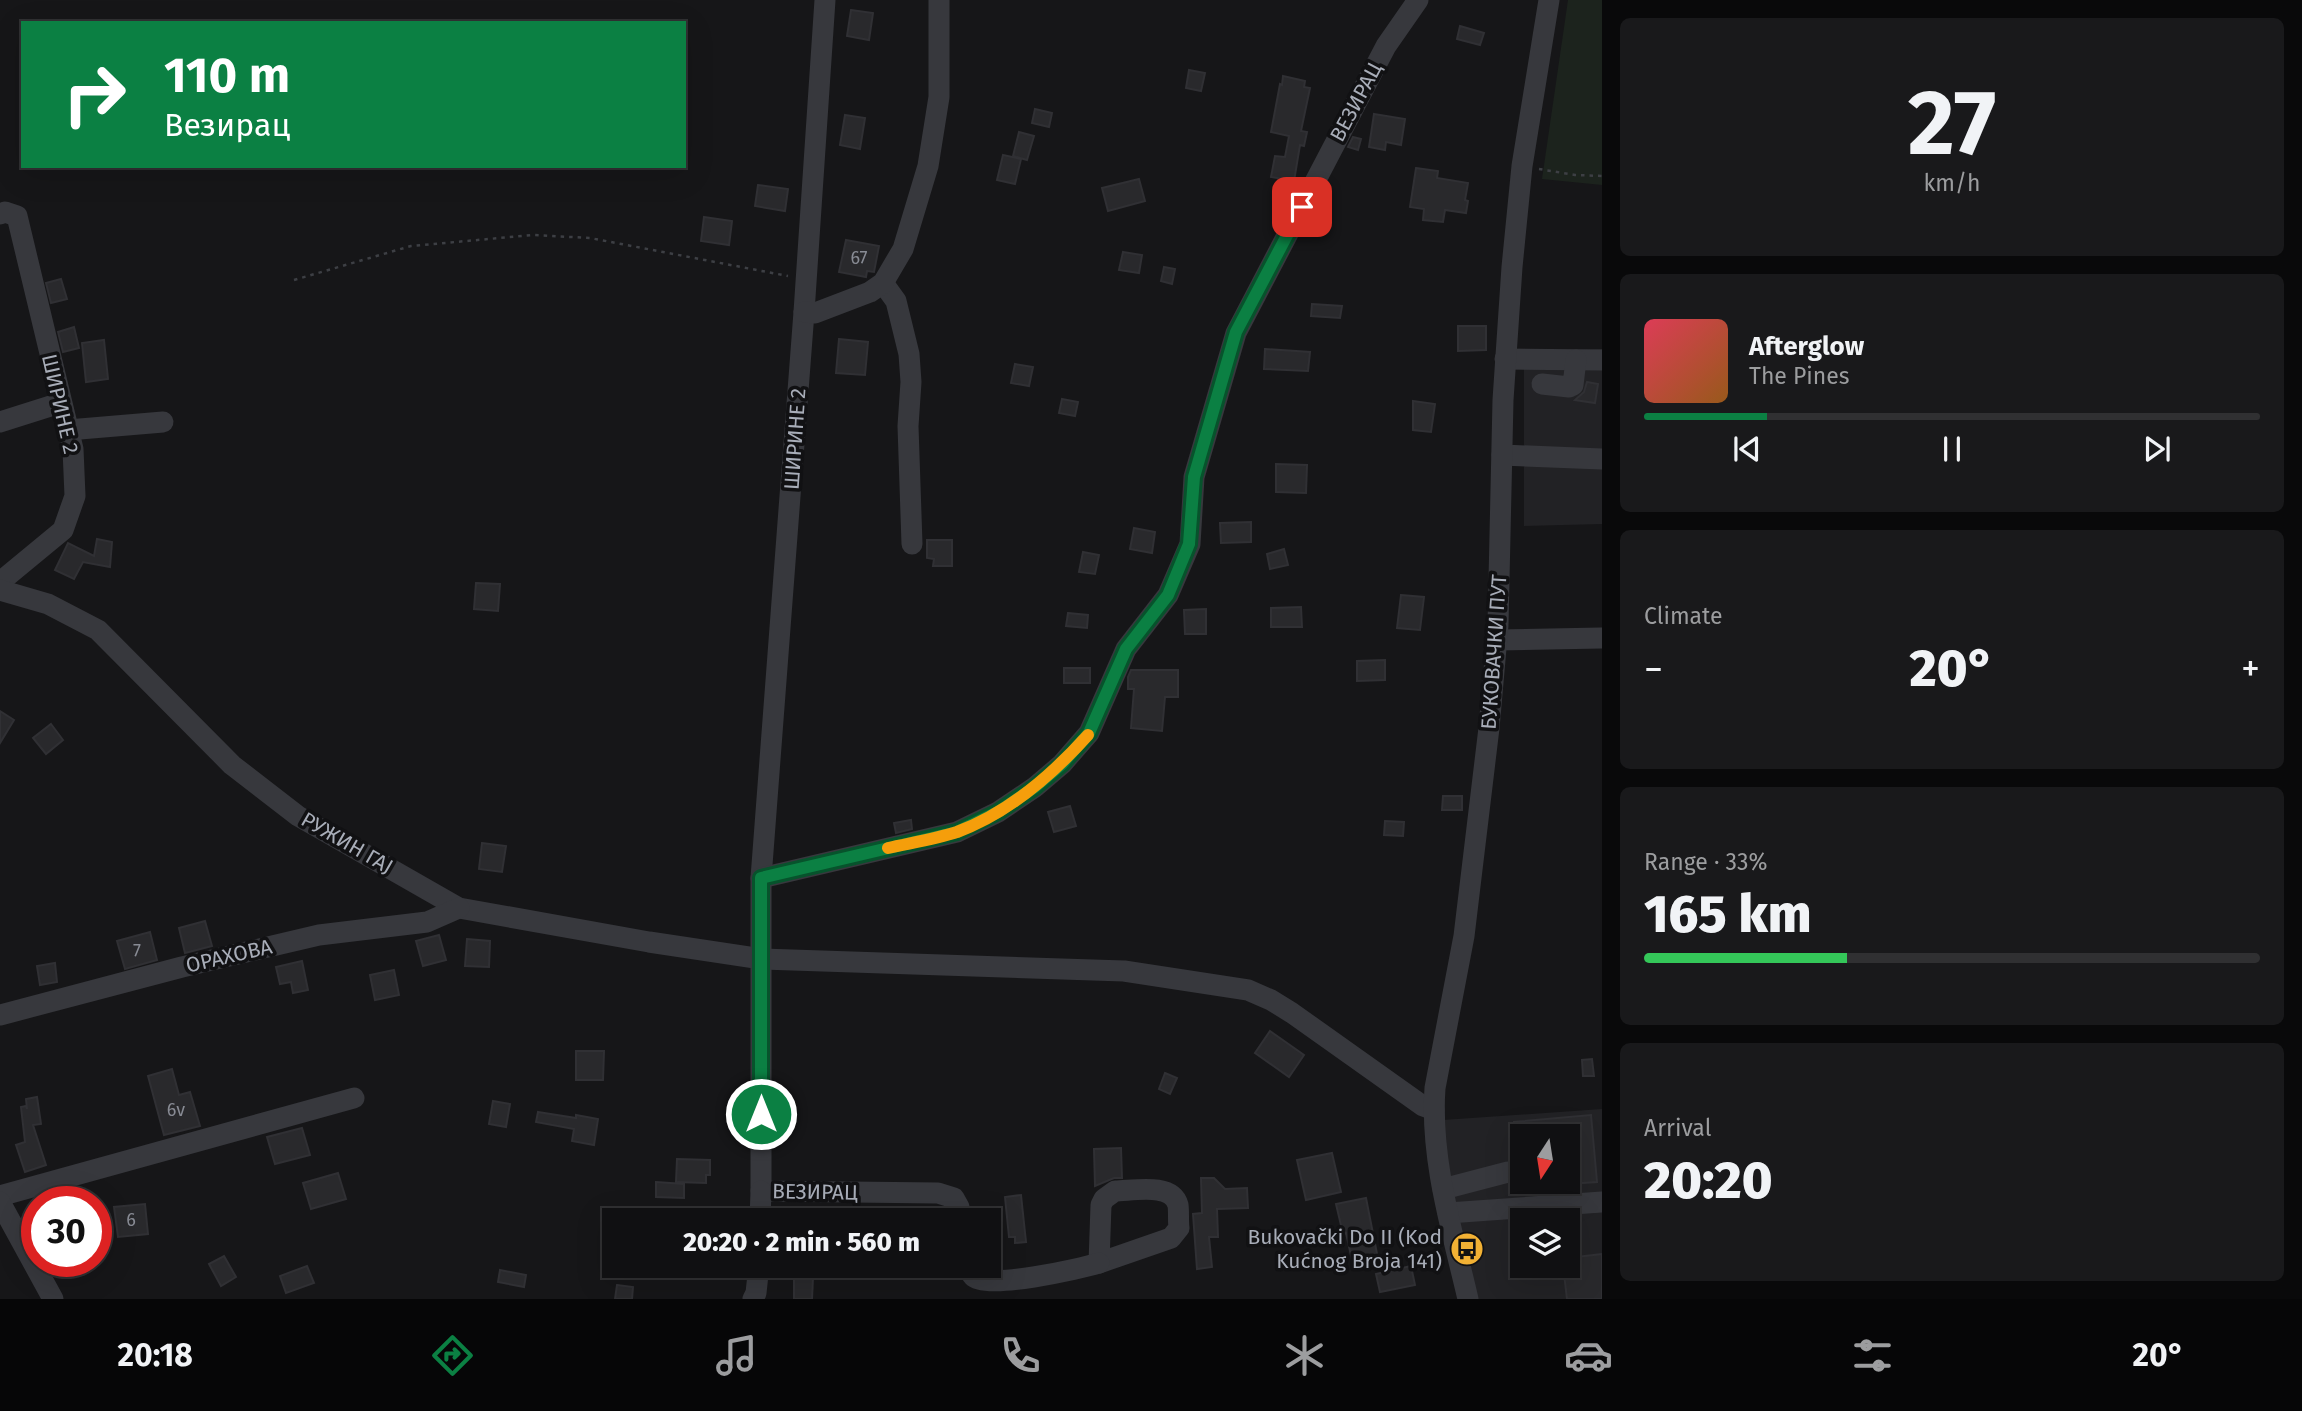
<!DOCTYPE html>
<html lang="en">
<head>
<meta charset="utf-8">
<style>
	body { margin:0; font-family:"Fira Sans",sans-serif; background:#19191b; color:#f1f3f6; height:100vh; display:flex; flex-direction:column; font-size:26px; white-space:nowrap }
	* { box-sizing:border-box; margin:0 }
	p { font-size:23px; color:#9c9d9f }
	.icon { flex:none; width:38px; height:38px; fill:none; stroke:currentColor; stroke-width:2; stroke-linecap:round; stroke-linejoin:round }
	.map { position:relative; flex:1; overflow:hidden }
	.drawer { display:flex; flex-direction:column; gap:18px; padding:18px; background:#09090a; width:700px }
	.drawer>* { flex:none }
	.top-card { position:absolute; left:21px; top:21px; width:665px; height:147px; border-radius:0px; box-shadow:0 7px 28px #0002,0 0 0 2px #303032; background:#0b8043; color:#fff; overflow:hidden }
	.needle { width:46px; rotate:192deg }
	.tools { position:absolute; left:1510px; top:1124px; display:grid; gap:14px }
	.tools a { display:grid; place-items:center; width:70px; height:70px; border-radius:0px; background:#101012; box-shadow:0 7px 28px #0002,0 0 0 2px #303032; font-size:35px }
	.speed { position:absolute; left:21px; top:1186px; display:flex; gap:14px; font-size:35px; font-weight:700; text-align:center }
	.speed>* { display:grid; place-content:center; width:91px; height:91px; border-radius:50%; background:#101012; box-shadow:0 7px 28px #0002,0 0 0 2px #303032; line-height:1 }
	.speed .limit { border:10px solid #d22; background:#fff; color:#111 }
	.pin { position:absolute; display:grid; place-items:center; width:60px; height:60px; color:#fff; margin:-30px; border-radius:14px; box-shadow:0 4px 10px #0006 }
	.me { position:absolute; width:77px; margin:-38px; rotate:0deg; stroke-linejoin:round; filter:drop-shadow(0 0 5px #0008) }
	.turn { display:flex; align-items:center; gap:24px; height:147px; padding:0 28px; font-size:32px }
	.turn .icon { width:91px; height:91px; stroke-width:2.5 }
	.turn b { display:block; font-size:49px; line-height:60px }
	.big { font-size:52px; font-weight:800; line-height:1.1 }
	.drawer .widget { flex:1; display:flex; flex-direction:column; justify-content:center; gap:10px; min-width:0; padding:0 24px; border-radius:10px; background:#19191b }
	.drawer .dial { align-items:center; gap:0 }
	.dial b { font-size:91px; line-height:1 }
	.song { display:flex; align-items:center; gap:21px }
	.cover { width:84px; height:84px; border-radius:10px; background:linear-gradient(135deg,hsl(350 70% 55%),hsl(30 70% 35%)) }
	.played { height:7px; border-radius:4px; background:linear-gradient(90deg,#0b8043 20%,#303032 20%) }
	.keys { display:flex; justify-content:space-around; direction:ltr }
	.heat { display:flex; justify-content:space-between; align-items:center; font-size:38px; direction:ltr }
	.charge { height:10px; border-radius:5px; background:linear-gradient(90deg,#34c759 33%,#303032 0) }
	.trip { position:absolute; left:602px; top:1208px; width:399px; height:70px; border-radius:0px; background:#101012; box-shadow:0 7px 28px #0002,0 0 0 2px #303032; font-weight:800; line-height:70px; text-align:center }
	.tab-bar { display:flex; height:112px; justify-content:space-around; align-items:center; background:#060607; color:#9c9d9f }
	.tab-bar .icon { width:49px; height:49px }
	.tab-bar .current { color:#0b8043 }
	.tab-bar b { font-size:32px; color:#f1f3f6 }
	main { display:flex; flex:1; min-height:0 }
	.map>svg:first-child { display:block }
</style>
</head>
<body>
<main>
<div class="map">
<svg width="1602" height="1299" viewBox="0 0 1602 1299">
	<rect width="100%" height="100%" fill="#161618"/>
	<g fill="#222225" fill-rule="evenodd">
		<polygon points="1602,349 1602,524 1524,526 1524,352"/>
		<path d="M 1602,1109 L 1602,1198 L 1456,1208 L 1448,1170 L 1443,1120 ZM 1522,1136 L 1568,1136 L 1568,1181 L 1522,1181 Z"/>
		<path d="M 1602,1208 L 1602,1299 L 1474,1299 L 1459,1218 ZM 1522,1220 L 1568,1220 L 1568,1265 L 1522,1265 Z"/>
	</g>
	<polygon fill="#1c231d" points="1568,0 1602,0 1602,185 1542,179"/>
	<g fill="#29292c" stroke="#303034" stroke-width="2">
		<polygon points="851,10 873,13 869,40 847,36"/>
		<polygon points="1460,26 1484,33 1480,45 1457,39"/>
		<polygon points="1189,70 1205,73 1201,91 1186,88"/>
		<polygon points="1283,76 1305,81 1304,87 1310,88 1301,131 1307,132 1304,146 1300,145 1294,181 1271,177 1275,156 1285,157 1289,136 1271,132 1280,84 1282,85"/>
		<polygon points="1035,109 1052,113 1049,127 1032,123"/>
		<polygon points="1374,114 1405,119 1401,145 1386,142 1385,150 1369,147"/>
		<polygon points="845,115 865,118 860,149 840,145"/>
		<polygon points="1019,132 1034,136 1027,160 1013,156"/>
		<polygon points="1353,137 1361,139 1358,150 1348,147"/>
		<polygon points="1003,155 1021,159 1015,184 997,180"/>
		<polygon points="1416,168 1438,171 1437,178 1468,183 1465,200 1468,201 1466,213 1445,210 1443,222 1423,220 1424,209 1410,207"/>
		<polygon points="1139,179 1145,201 1108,211 1102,188"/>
		<polygon points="758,185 788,189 785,211 755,206"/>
		<polygon points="704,217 732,221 729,245 701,241"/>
		<polygon points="846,240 879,246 874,272 867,271 866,277 839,272"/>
		<polygon points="1123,252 1142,255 1139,273 1119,270"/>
		<polygon points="1164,267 1175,269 1172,284 1161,281"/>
		<polygon points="61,279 67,299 51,303 46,283"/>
		<polygon points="1312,304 1342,306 1340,318 1311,316"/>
		<polygon points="1458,326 1486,326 1486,350 1458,351"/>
		<polygon points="74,327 79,348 63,352 58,332"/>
		<polygon points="839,339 868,342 865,375 836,373"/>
		<polygon points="104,340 108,379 86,382 82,343"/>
		<polygon points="1265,349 1310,352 1308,371 1264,369"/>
		<polygon points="1015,364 1033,367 1029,386 1011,383"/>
		<polygon points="1587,382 1598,384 1595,403 1575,400 1584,392"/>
		<polygon points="1062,399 1078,402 1075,416 1059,413"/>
		<polygon points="1413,401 1435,404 1431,432 1413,430"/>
		<polygon points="1276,464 1307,465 1306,493 1276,492"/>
		<polygon points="1251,522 1251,542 1221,543 1220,523"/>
		<polygon points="1134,528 1155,532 1152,553 1130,549"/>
		<polygon points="97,539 112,542 110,567 83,562 74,579 55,570 68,543 94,556"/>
		<polygon points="927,540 952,540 952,566 933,566 934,559 927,558"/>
		<polygon points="1284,549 1288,565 1270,569 1267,554"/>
		<polygon points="1083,552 1099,555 1095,574 1079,572"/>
		<polygon points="476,583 500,584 498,611 474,609"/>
		<polygon points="1401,595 1424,597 1420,630 1397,628"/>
		<polygon points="1301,607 1302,627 1271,627 1271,608"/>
		<polygon points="1206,609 1206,634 1185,634 1184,610"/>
		<polygon points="1068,613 1088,615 1087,628 1066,626"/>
		<polygon points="1385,660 1385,680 1357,681 1357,661"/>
		<rect x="1064" y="668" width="26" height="15"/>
		<polygon points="1131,670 1178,670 1178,697 1165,697 1162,731 1131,728 1134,689 1128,689 1128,677"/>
		<polygon points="0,711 14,720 0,743"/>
		<polygon points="51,724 63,740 46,754 33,738"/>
		<polygon points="1443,796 1462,796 1462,810 1442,810"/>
		<polygon points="1070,806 1076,826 1054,832 1048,812"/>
		<polygon points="911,820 912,829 896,833 894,823"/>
		<polygon points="1385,821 1404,822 1403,836 1384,835"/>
		<polygon points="482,843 506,846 502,872 479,869"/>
		<polygon points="205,921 212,946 185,953 179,928"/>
		<polygon points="150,932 157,960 125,969 117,941"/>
		<polygon points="439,935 446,960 423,966 416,941"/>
		<polygon points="467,939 490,941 489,967 465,966"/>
		<polygon points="302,961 308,990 293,993 291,982 280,984 276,967"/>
		<polygon points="55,963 57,982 40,985 37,966"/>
		<polygon points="394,970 399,995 375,1000 370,975"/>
		<polygon points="1270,1031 1304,1055 1289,1077 1255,1053"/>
		<polygon points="576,1051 604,1051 603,1080 576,1080"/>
		<polygon points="1592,1059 1594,1076 1583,1076 1582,1060"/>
		<polygon points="172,1069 179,1095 190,1092 200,1126 164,1135 148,1076"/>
		<polygon points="1165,1073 1177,1078 1170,1094 1159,1089"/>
		<polygon points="37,1097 41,1124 33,1125 46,1165 25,1172 16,1145 25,1142 21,1107 26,1106 27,1109 26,1099"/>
		<polygon points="493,1101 510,1104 506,1127 489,1124"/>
		<polygon points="538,1112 576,1118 576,1115 598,1119 594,1145 572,1141 574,1129 536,1122"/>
		<polygon points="1591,1115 1597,1182 1568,1184 1568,1136 1515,1136 1514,1122"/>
		<polygon points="302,1128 310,1155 275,1164 267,1137"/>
		<polygon points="1121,1148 1122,1178 1114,1178 1095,1186 1094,1149"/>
		<polygon points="1332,1153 1341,1192 1306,1200 1297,1160"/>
		<polygon points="677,1159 710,1160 710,1175 706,1175 706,1183 676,1182"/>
		<polygon points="338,1173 346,1199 311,1209 303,1183"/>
		<polygon points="1201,1178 1214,1178 1225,1189 1247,1188 1248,1208 1217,1209 1218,1237 1209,1237 1212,1267 1197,1269 1193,1214 1202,1213"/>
		<polygon points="656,1182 684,1184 684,1198 656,1197"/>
		<polygon points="1021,1195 1026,1242 1015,1243 1015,1237 1009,1237 1005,1197"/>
		<polygon points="1366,1198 1379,1264 1354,1269 1346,1233 1343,1234 1336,1204"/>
		<polygon points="145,1204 148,1234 118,1237 114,1207"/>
		<polygon points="1602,1254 1602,1299 1567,1299 1563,1265 1568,1265 1568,1258"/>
		<polygon points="224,1256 236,1277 221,1286 209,1264"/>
		<polygon points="790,1265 826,1265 825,1278 813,1278 812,1299 794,1299 794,1278 790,1277"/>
		<polygon points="930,1265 956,1265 957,1272 932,1277"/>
		<polygon points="307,1266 314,1283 286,1293 280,1276"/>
		<polygon points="1411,1266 1415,1285 1380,1292 1376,1274"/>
		<polygon points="500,1270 526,1275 524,1287 498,1282"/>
		<polygon points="617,1285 633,1287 632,1299 615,1299"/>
	</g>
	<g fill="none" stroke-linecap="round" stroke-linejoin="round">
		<g stroke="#3d3f44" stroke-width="2.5" stroke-dasharray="3.5 5" stroke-linecap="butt">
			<polyline points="1539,169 1575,175 1602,176"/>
			<polyline points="294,280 411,246 533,235 590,238 788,276"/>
		</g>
		<g stroke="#37383d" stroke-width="21">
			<polyline points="825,0 804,312 761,878 761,1191 938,1193 954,1198 959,1207 961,1220"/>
			<polyline points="0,214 5,212 17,216 73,449 75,496 63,530 0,582"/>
			<polyline points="883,283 896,301 909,354 911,382 908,426 912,544"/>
			<polyline points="804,312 815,313 870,292 883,283 903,249 928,166 939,97 939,0"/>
			<polyline points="1505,359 1602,360"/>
			<polyline points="1542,384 1569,387 1573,385 1576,360"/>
			<polyline points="0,422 60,403"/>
			<polyline points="68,430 163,422"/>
			<polyline points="1502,455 1602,459"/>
			<polyline points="0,590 48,604 98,630 232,765 298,816 459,908 649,942 762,959 1124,971 1248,990 1271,1000 1292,1013 1423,1106 1434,1110"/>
			<polyline points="1498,640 1601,638"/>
			<polyline points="761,878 957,832 998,812 1035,787 1062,764 1089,733 1126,649 1168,595 1190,544 1194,477 1236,333 1386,46 1418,0"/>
			<polyline points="0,1015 182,967 319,935 427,922 459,908"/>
			<polyline points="1443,1189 1508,1172"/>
			<path d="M 1115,1191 C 1132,1191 1172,1182 1178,1205 C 1179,1212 1178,1221 1179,1228 L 1171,1238 L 1099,1263 L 1101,1205 L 1104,1199 Z"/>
			<polyline points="0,1196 354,1098"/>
			<polyline points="0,1202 53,1299"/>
			<polyline points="1448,1213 1602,1202"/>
			<polyline points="760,1220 761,1191"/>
			<path d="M 969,1265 C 970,1269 970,1273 973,1276 C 986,1290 1080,1269 1099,1263"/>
			<polyline points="753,1299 756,1293 759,1265"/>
			<path d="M 1468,1299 C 1452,1230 1430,1159 1435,1088 L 1464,936 L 1489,728 L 1498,625 L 1503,400 L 1512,267 L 1522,166 L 1549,0"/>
		</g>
	</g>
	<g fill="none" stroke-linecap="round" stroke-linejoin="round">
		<defs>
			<polyline id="route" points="761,1114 761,878 957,832 998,812 1035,787 1062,764 1089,733 1126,649 1168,595 1189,544 1194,477 1236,332 1302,207"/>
		</defs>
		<use href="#route" stroke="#07532c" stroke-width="18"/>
		<use href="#route" stroke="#0b8043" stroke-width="12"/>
		<path stroke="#f59e0b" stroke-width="12" d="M 888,848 C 910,843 935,839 957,832 C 1009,813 1052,775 1088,735"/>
	</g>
	<defs>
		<symbol id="bus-disc" viewBox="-11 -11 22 22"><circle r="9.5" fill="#f2b134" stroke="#111113"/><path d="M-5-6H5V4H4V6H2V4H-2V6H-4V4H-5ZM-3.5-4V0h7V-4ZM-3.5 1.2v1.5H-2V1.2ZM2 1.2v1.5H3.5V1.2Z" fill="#111"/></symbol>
	</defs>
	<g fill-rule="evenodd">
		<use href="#bus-disc" x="1448" y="1230" width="38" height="38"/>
	</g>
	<g text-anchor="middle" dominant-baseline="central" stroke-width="7" stroke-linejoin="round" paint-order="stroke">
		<g font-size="18" fill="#888b94">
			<text x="859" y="258">67</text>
			<text x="137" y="951">7</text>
			<text x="176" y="1110">6v</text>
			<text x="131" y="1220">6</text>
		</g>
		<g font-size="21" fill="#a8adb8" stroke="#111113">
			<text transform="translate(1356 102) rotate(-62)">ВЕЗИРАЦ</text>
			<text transform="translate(60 404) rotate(77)">ШИРИНЕ 2</text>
			<text transform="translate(795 439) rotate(-86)">ШИРИНЕ 2</text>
			<text transform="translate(1494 652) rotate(-86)">БУКОВАЧКИ ПУТ</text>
			<text transform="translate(347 843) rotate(30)">РУЖИН ГАЈ</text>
			<text transform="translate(229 956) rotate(-13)">ОРАХОВА</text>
			<text transform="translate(815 1192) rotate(1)">ВЕЗИРАЦ</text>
		</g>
		<g font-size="21" fill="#a8adb8" stroke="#111113" text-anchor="end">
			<text x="1442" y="1237">Bukovački Do II (Kod<tspan x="1442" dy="24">Kućnog Broja 141)</tspan></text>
		</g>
	</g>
</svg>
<div class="tools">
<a><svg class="needle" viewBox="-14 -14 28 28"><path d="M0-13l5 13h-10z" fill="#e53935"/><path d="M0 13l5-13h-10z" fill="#9c9d9f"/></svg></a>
<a><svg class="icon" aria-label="layers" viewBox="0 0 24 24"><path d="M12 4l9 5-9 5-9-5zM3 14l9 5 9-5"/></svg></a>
</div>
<div class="speed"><div class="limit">30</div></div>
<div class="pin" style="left:1302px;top:207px;background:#d93025"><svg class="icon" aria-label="arrive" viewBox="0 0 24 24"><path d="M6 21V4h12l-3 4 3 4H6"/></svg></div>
<svg class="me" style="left:761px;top:1114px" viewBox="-20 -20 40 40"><circle r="17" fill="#0b8043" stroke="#fff" stroke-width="3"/><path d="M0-11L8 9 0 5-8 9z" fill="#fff"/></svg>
<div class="trip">20:20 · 2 min · 560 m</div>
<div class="top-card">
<div class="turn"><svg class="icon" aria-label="right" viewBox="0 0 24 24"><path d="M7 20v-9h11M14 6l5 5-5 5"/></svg><div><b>110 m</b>Везирац</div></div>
</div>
</div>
<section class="drawer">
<div class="widget dial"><b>27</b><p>km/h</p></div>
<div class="widget">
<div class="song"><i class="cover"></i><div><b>Afterglow</b><p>The Pines</p></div></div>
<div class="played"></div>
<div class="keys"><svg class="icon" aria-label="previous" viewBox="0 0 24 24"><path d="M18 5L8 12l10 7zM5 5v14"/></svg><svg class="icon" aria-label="pause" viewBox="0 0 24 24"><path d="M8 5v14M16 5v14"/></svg><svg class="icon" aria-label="next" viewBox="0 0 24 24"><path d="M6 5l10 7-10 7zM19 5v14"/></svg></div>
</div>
<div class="widget"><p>Climate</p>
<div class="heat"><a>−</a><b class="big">20°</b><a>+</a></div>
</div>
<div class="widget"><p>Range · 33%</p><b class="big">165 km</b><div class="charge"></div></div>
<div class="widget"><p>Arrival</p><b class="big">20:20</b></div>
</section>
</main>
<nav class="tab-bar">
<b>20:18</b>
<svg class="icon current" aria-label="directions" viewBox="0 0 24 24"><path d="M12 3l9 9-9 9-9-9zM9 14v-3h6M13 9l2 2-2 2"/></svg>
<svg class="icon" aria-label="music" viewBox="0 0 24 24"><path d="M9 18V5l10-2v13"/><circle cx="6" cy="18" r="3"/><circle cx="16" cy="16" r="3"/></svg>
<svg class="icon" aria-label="phone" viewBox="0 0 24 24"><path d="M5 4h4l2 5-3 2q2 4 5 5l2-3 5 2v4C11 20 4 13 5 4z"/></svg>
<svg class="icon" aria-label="climate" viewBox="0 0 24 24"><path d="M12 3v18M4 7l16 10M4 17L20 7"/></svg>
<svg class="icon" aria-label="car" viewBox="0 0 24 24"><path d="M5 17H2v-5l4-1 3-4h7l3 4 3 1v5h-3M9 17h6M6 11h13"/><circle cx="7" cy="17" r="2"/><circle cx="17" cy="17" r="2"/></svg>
<svg class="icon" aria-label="filters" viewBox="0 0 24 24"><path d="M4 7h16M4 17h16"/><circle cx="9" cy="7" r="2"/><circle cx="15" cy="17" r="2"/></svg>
<b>20°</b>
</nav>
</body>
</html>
